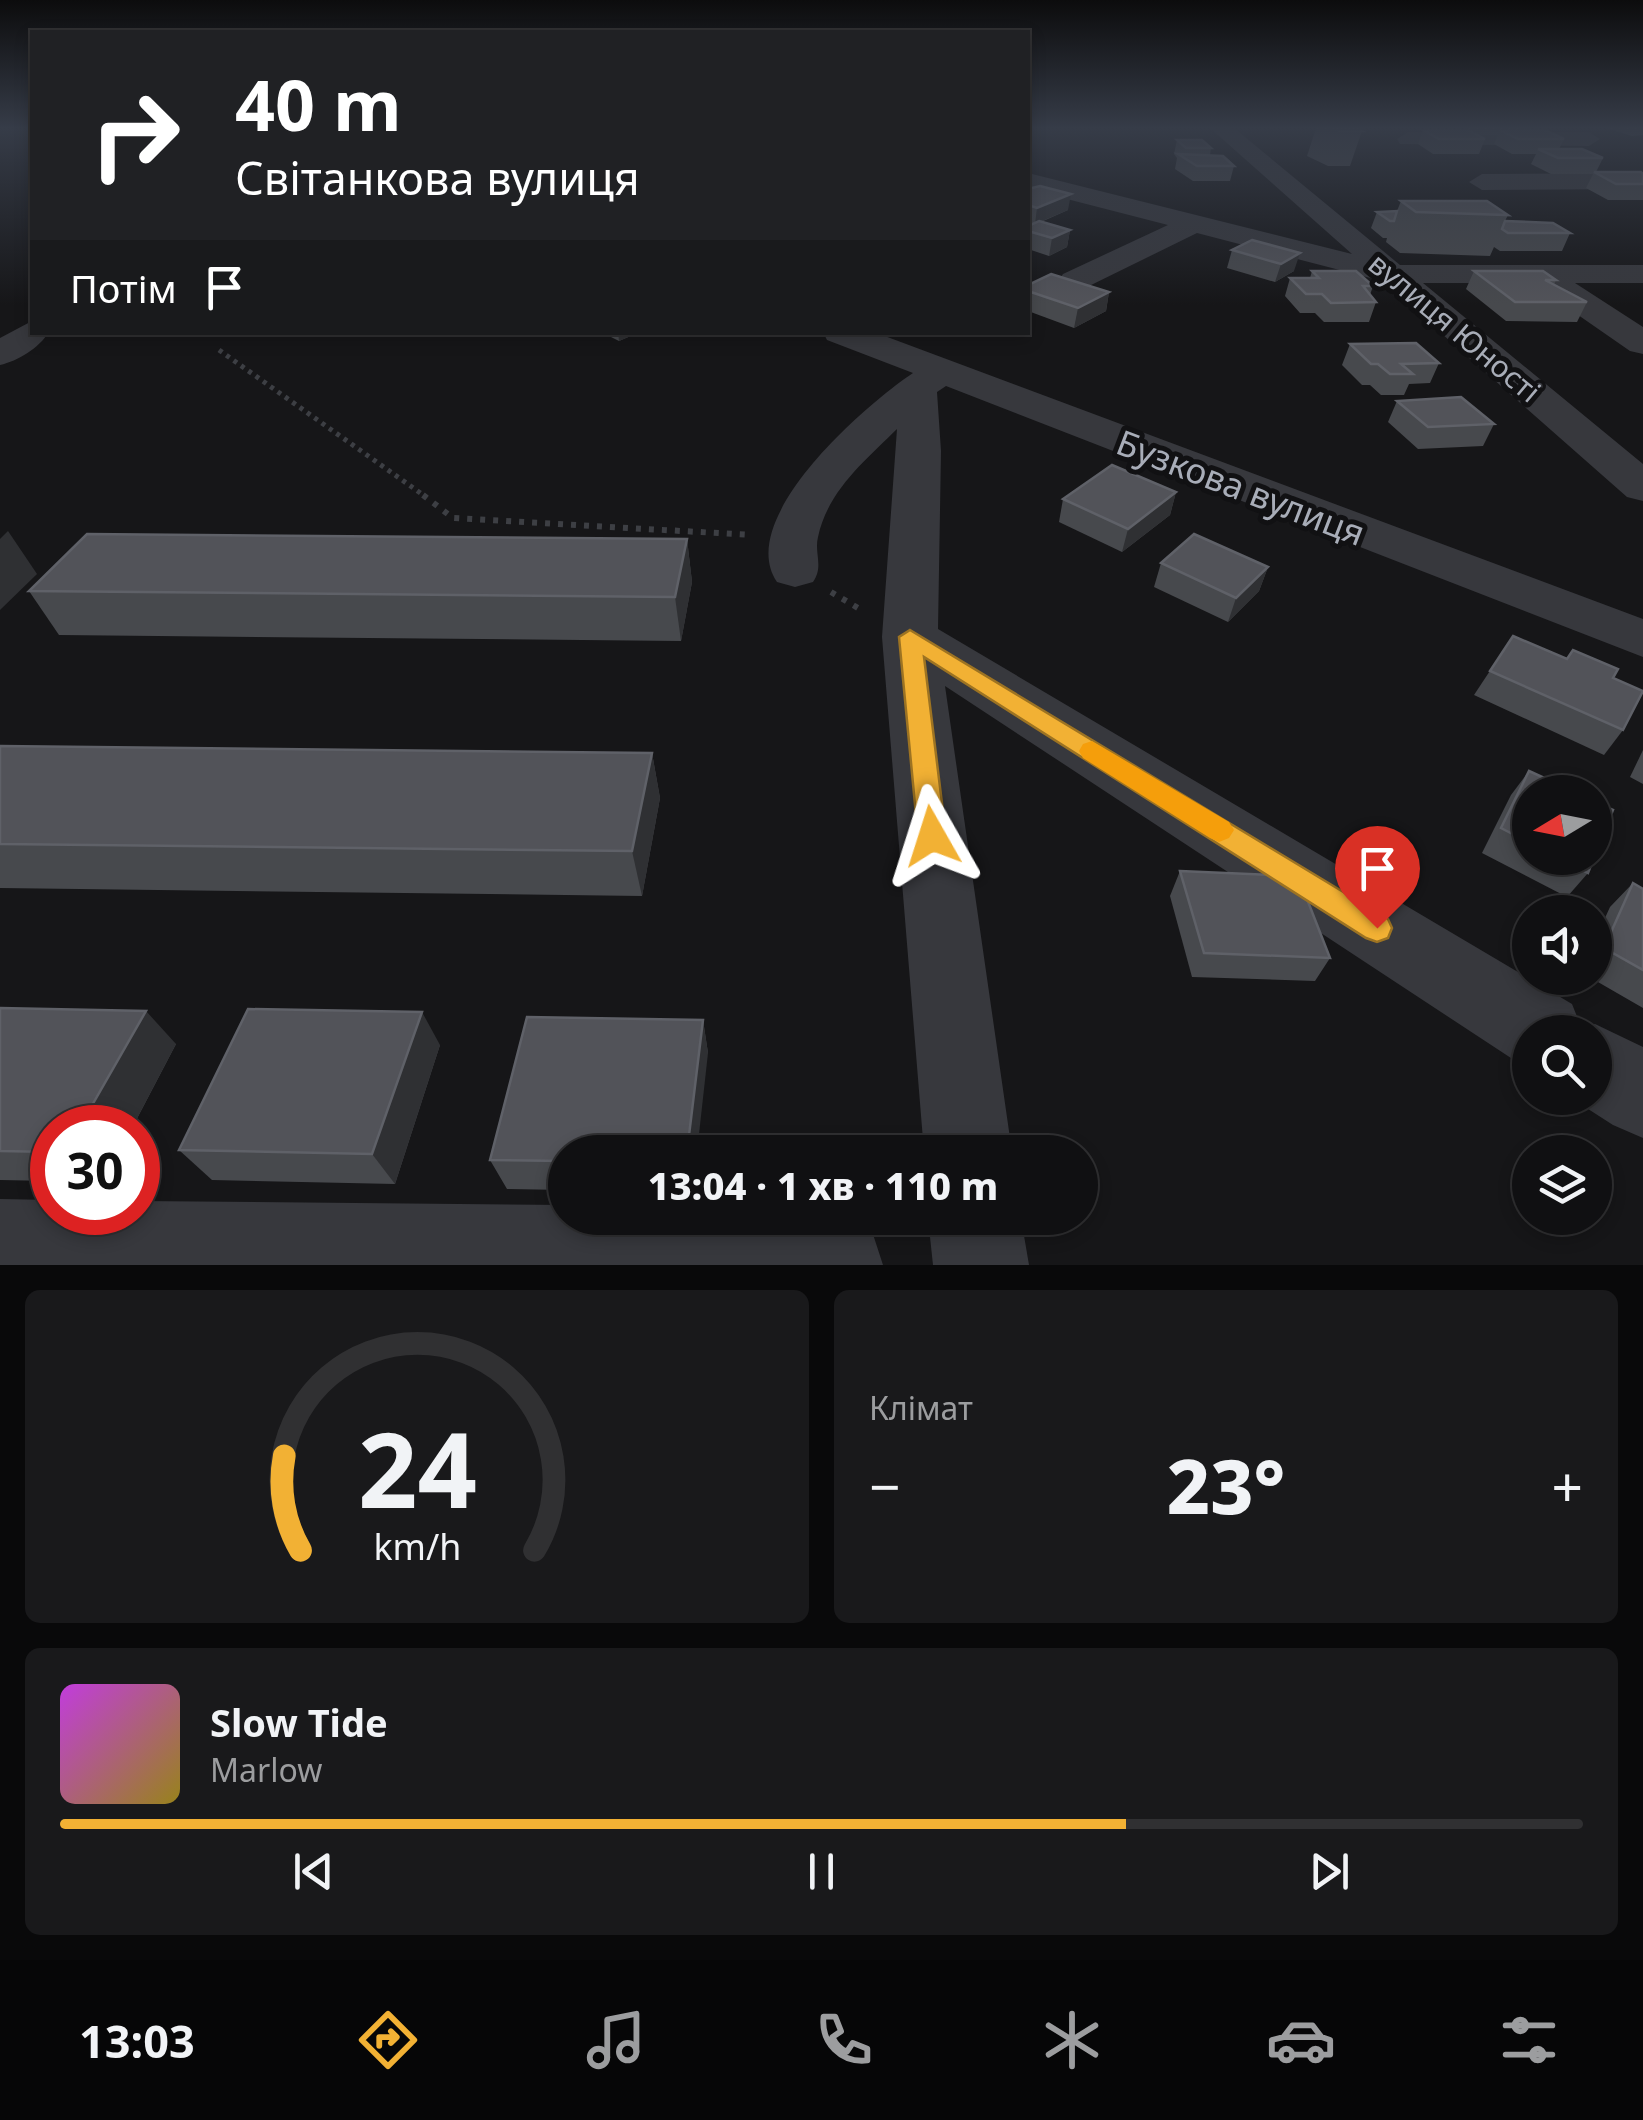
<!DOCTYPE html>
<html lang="uk">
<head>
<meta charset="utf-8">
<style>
	body { margin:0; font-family:"Noto Sans",sans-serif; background:#19191b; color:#f1f3f6; height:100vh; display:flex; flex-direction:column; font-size:38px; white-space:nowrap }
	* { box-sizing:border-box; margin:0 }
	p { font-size:32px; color:#9c9d9f }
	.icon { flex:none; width:55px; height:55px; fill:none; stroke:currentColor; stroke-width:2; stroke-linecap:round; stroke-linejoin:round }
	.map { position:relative; height:1265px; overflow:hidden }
	.panel { display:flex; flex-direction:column; gap:25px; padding:25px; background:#09090a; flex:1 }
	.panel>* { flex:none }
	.top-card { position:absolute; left:30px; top:30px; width:1000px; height:305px; border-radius:0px; box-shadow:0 5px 15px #0003,0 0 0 2px #303032; background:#202124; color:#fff; overflow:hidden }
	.needle { width:65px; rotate:260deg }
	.buttons { position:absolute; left:1512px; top:775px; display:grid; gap:20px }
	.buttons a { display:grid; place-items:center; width:100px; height:100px; border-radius:50%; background:#101012; box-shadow:0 5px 15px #0003,0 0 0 2px #303032; font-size:50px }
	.speed { position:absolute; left:30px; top:1105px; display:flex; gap:20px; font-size:50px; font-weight:700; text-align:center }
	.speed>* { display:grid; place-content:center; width:130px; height:130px; border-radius:50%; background:#101012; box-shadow:0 5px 15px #0003,0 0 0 2px #303032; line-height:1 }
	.speed .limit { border:15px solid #d22; background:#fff; color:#111 }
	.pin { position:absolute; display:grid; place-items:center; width:85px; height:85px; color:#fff; margin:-102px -42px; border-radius:50% 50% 50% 0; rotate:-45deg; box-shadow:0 0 10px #0007 }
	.pin .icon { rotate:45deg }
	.me { position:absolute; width:110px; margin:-55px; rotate:354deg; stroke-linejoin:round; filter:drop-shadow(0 0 8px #0008) }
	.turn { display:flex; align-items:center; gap:35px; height:210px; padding:0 40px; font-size:45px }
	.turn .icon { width:130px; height:130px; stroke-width:2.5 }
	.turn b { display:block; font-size:70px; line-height:85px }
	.then { display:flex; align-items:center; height:95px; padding:0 40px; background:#0003; gap:20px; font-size:38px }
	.big { font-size:75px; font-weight:800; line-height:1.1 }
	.panel .tile { flex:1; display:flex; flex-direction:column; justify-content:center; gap:15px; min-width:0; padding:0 35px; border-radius:15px; background:#19191b }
	.panel .dial { align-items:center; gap:0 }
	.dial svg { height:260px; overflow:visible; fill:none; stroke:#303032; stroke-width:7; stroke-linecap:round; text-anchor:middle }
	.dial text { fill:#f1f3f6; stroke:none }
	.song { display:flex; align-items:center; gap:30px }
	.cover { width:120px; height:120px; border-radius:15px; background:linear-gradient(135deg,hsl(290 70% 55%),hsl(50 70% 35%)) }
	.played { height:10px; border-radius:5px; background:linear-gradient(90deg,#f2b134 70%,#303032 70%) }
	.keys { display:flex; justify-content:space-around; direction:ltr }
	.heat { display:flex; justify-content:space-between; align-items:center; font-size:55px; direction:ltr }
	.panel .tiles { flex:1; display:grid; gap:25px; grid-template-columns:1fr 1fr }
	.tile:last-child { grid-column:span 2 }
	.trip { position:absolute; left:548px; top:1135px; width:550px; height:100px; border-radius:50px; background:#101012; box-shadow:0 5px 15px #0003,0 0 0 2px #303032; font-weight:800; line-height:100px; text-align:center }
	.dock { display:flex; height:160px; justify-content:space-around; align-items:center; background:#060607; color:#9c9d9f }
	.dock .icon { width:70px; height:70px }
	.dock .current { color:#f2b134 }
	.dock b { font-size:45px; color:#f1f3f6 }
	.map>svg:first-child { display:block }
</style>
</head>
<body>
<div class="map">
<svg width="1643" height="1265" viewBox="0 0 1643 1265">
	<rect width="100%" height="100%" fill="#161618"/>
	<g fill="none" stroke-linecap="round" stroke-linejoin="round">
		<polyline stroke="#3d3f44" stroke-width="5" stroke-dasharray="4 5" stroke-linecap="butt" points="219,350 426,497"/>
		<g stroke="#3d3f44" stroke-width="6" stroke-dasharray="5 8" stroke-linecap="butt">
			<polyline points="423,495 453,518 752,535"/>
			<polyline points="831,592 863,611"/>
		</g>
		<g fill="#37383d" fill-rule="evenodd">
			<polygon points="1210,128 1234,128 1400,265 1643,265 1643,283 1575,283 1643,327 1643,354 1630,351 1532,283 1423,283 1643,464 1643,501 1627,497 1382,281 1197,233 1085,288 1063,288 1058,281 1063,274 1168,225 1028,189 1028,173 1352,254"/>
			<polygon points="1408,132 1589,132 1600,139 1589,146 1400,144 1397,139"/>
			<polygon points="1643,173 1643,189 1482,190 1469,182 1482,174"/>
			<path d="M 32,321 L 32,332 L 49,332 C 39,348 18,361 0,365 L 0,338 Z"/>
			<path d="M 823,332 L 874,332 L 1643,619 L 1643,657 L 946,386 L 937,392 L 941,451 L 938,629 L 1572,1004 L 1582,1029 L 1595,1024 L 1643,1047 L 1643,1138 L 1613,1125 L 1571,1098 L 1595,1098 L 1595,1032 L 1530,1032 L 1530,1066 L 1514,1060 L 945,686 L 1012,1152 L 924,1152 L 882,637 L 897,429 C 866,460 828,490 818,537 C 814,554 824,566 813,582 L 795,587 L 777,582 C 734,519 865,405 913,373 L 827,340 Z"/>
			<polygon points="0,1199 52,1200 52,1212 138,1212 138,1201 565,1205 565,1218 858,1218 869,1222 883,1265 0,1265"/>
			<polygon points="928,1218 1021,1218 1029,1265 933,1265"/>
		</g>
	</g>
	<g fill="#47494d">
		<polygon points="1316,128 1363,128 1350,166 1328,166 1307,156"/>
		<polygon points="1463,128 1519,128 1518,130 1564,139 1559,149 1603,158 1596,172 1643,174 1643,200 1608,200 1586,188 1593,174 1551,174 1531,164 1536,154 1512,154 1494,144 1498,135 1477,135 1485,139 1479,154 1433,154 1418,144 1423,130 1467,130"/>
		<polygon points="1606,128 1643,128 1643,135 1632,136"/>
		<polygon points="1177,140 1211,148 1210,155 1234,166 1230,181 1193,181 1175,169 1177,158 1174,154"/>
		<polygon points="1028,189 1068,210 1041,222 1070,230 1067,247 1049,256 1028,249 1028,226 1033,224 1028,222"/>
		<polygon points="1401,201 1508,215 1505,221 1570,233 1562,251 1500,251 1494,247 1490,256 1400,253 1386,242 1387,238 1383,238 1371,228 1377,212 1397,211"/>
		<polygon points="1252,240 1294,271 1275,282 1227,268 1232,250"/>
		<polygon points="1312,271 1373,286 1370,295 1376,302 1369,322 1324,322 1315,313 1300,313 1285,296 1290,278 1310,278"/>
		<polygon points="1474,271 1556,280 1554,285 1587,302 1577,322 1506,321 1466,289"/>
		<polygon points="1028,285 1109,292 1106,311 1074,328 1028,311"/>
		<polygon points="601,332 640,332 619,341"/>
		<polygon points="1350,344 1439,363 1430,383 1409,384 1404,395 1381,395 1370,385 1362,385 1342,365"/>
		<polygon points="1397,401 1494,424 1483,446 1418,449 1388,422"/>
		<polygon points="1176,492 1170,515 1122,552 1059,522 1063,499"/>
		<polygon points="687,539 692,582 681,641 59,635 29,591"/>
		<polygon points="1161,563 1268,567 1259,591 1228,622 1154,587"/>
		<polygon points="1513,636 1613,678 1623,730 1604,755 1474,695"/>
		<polygon points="0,746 652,753 660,798 642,896 0,888"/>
		<polygon points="1643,750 1643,784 1630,777"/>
		<polygon points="1529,771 1530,858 1594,858 1588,873 1567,897 1482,853 1511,795"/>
		<polygon points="1180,871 1330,958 1315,981 1192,977 1170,896"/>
		<polygon points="1633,883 1643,889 1643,1008 1591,978 1595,978 1595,940 1610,907"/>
		<polygon points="0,1008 176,1044 132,1128 52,1128 52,1181 0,1180"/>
		<polygon points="703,1020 708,1053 565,1152 565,1190 507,1189 490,1160"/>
		<polygon points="440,1045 395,1184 212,1180 179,1150"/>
	</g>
	<g fill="#2f3033">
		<polygon points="1071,194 1068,210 1035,224 1037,208"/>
		<polygon points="1070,230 1067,247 1049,256 1052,238"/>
		<polygon points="1300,253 1294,271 1275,282 1281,264"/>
		<polygon points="1109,292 1106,311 1074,328 1078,308"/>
		<polygon points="618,332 640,332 619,341"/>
		<polygon points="1176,492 1170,515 1122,552 1128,529"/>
		<polygon points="8,531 37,574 0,610 0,539"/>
		<polygon points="687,539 692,582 681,641 675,597"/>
		<polygon points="1268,567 1259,591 1228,622 1236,598"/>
		<polygon points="652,753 660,798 642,896 632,851"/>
		<polygon points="146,1011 176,1044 132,1128 79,1128"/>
		<polygon points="422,1012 440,1045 395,1184 372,1154"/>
		<polygon points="703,1020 708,1053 697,1152 687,1152"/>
	</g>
	<g fill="#525359" stroke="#5f6168" stroke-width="2.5">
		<polygon points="1333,128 1357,128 1362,131 1340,131"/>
		<polygon points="1423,130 1468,130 1485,139 1439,139"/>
		<polygon points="1500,130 1545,130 1564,139 1518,139"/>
		<polygon points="1177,140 1202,140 1211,148 1186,148"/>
		<polygon points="1538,149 1582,149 1603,158 1558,158"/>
		<polygon points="1178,154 1223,156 1234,166 1197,166"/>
		<polygon points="1594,172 1641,172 1643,174 1643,184 1616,184"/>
		<polygon points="1040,186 1071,194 1037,208 1028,205 1028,189"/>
		<polygon points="1401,201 1487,201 1508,215 1416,212"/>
		<polygon points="1397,211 1394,221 1390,221 1377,212"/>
		<polygon points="1039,221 1070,230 1052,238 1028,231 1028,226"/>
		<polygon points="1505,221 1553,223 1570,233 1508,233 1502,229"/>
		<polygon points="1252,240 1300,253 1281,264 1232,250"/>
		<polygon points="1312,271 1356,271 1373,286 1363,286 1376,302 1331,303 1322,294 1306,294 1290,278 1319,278"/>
		<polygon points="1474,271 1543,271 1556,280 1545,280 1587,302 1515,302"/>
		<polygon points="1051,274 1109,292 1078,308 1028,291 1028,285"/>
		<polygon points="1416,343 1439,363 1401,364 1413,374 1390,374 1378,364 1371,364 1350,344"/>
		<polygon points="1461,397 1494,424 1428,427 1397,401"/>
		<polygon points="1112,465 1176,492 1128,529 1063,499"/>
		<polygon points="87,534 687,539 675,597 29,591"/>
		<polygon points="1194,534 1268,567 1236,598 1161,563"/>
		<polygon points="1513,636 1567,659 1573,650 1618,669 1613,678 1643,691 1623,730 1490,671"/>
		<polygon points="0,746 652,753 632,851 0,844"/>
		<polygon points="1529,771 1575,792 1530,792 1530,843 1501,828"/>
		<polygon points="1595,802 1613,810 1595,854"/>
		<polygon points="1558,858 1594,858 1588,873"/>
		<polygon points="1180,871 1298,876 1330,958 1204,953"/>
		<polygon points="1633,883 1643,889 1643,970 1604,948"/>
		<polygon points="0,1008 146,1011 79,1128 52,1128 52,1152 0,1151"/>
		<polygon points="248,1009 422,1012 372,1154 179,1150"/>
		<polygon points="527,1017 703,1020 687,1152 565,1152 565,1161 490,1160"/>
	</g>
	<linearGradient id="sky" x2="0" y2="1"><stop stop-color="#0c0c0d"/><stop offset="0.42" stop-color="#363c48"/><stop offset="1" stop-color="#363c48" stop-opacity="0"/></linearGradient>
	<rect width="1643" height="305" fill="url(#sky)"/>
	<polygon fill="#f2b134" stroke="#9d7322" stroke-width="2.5" points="910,630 1388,919 1392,928 1388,938 1377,942 1366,938 924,657 946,836 942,844 932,847 922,844 918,836 899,637"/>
	<polygon fill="#f59e0b" points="1092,741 1229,822 1234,830 1229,838 1219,842 1210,838 1083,758 1079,751 1083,744"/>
	<g text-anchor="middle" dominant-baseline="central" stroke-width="10" stroke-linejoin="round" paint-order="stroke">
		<g font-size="30" fill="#a8adb8" stroke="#111113">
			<text transform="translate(1455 327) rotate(40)">вулиця Юності</text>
		</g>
		<g font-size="35" fill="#a8adb8" stroke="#111113">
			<text transform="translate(1241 487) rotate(21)">Бузкова вулиця</text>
		</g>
	</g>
</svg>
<div class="buttons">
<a><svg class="needle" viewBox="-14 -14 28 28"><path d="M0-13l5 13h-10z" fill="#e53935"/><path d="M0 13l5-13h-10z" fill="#9c9d9f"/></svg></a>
<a><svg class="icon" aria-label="sound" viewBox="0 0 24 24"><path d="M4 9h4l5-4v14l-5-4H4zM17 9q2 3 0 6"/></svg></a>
<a><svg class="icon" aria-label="search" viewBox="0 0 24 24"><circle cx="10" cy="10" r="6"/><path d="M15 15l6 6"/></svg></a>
<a><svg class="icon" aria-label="layers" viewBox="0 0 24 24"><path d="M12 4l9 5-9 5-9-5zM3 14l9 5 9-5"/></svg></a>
</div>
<div class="speed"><div class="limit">30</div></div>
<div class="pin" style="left:1377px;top:928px;background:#d93025"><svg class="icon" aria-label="arrive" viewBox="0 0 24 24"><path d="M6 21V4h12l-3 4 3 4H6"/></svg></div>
<svg class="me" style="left:932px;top:836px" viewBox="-20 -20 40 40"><path d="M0-17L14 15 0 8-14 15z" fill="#f2b134" stroke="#fff" stroke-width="4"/></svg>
<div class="trip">13:04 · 1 хв · 110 m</div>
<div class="top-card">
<div class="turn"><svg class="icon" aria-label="right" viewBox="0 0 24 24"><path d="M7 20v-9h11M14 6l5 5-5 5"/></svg><div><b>40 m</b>Світанкова вулиця</div></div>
<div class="then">Потім<svg class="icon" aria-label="arrive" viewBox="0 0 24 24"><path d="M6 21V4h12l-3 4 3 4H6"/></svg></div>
</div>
</div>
<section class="panel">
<div class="tiles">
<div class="tile dial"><svg viewBox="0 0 100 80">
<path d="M14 69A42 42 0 1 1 86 69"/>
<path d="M14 69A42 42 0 0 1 9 40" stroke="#f2b134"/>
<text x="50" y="56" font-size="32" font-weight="700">24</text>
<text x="50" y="72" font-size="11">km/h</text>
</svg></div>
<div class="tile"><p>Клімат</p>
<div class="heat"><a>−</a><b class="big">23°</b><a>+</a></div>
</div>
<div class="tile">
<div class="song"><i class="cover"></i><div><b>Slow Tide</b><p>Marlow</p></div></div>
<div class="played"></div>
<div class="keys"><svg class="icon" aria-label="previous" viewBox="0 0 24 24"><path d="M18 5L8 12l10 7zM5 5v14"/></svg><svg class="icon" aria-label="pause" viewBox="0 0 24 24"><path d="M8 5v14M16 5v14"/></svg><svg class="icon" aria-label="next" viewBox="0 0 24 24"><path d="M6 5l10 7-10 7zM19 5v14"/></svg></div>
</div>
</div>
</section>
<nav class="dock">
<b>13:03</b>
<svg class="icon current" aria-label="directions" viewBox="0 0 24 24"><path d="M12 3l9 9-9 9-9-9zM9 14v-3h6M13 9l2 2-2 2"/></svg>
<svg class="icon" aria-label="music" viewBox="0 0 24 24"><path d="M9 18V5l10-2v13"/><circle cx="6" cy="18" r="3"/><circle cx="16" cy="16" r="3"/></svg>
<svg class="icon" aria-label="phone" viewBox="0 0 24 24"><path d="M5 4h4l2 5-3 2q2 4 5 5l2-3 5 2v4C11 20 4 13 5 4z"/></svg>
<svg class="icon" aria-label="climate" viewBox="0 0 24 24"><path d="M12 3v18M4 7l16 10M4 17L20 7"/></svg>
<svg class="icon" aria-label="car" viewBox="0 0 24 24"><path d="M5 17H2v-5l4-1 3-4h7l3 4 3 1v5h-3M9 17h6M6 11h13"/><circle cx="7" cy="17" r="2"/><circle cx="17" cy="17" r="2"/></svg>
<svg class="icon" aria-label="filters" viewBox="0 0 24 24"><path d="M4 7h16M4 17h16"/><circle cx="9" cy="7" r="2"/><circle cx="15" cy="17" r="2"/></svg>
</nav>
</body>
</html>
